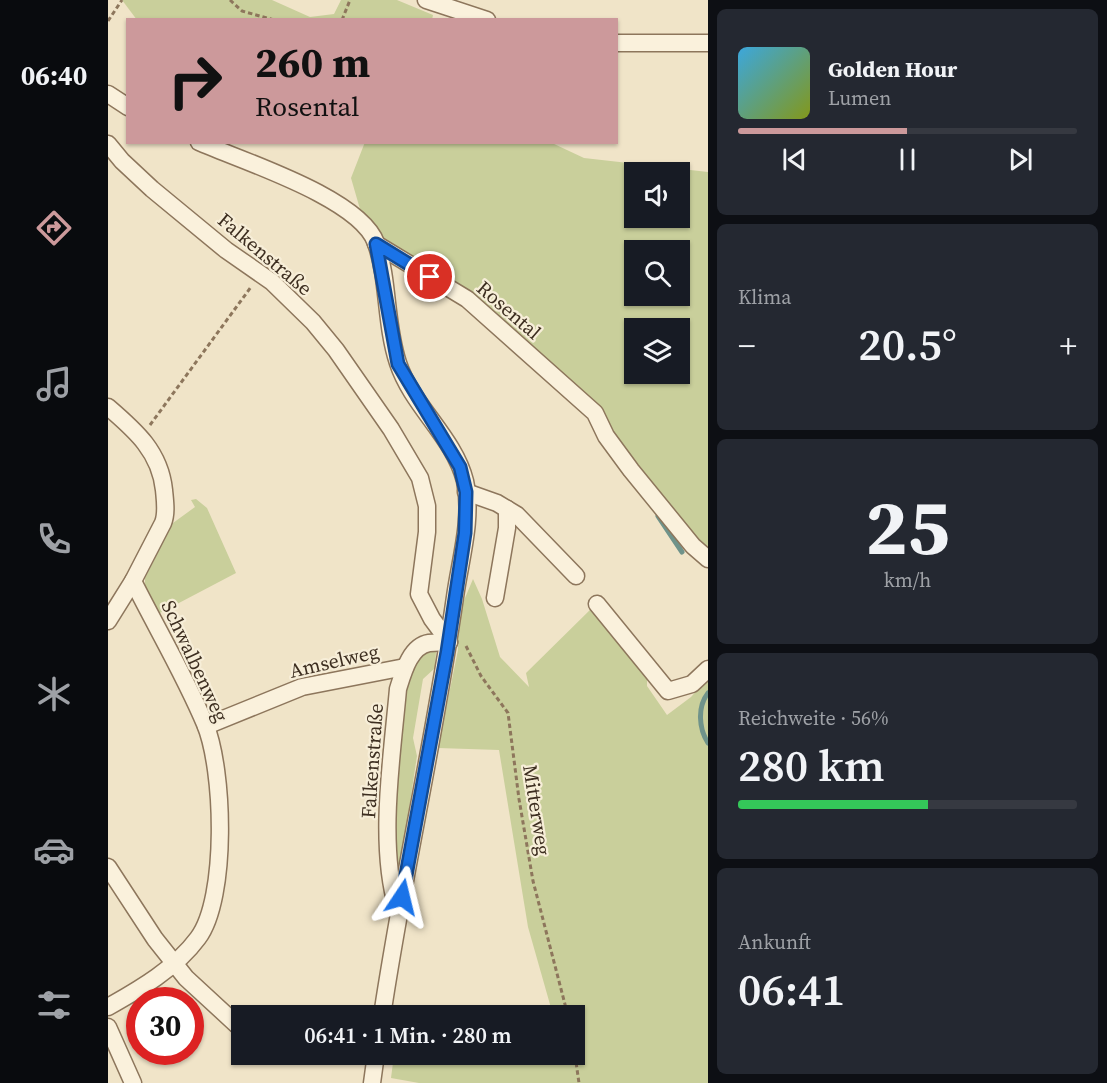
<!DOCTYPE html>
<html lang="de">
<head>
<meta charset="utf-8">
<style>
	body { margin:0; font-family:"Source Serif 4",serif; background:#242831; color:#f1f3f6; height:100vh; display:flex; flex-direction:column; font-size:22px; white-space:nowrap }
	* { box-sizing:border-box; margin:0 }
	p { font-size:20px; color:#9ea1a6 }
	.icon { flex:none; width:33px; height:33px; fill:none; stroke:currentColor; stroke-width:2; stroke-linecap:round; stroke-linejoin:round }
	.map { position:relative; flex:1; overflow:hidden }
	.drawer { display:flex; flex-direction:column; gap:9px; padding:9px; background:#0d0f14; width:399px }
	.drawer>* { flex:none }
	.guide { position:absolute; left:18px; top:18px; width:492px; height:126px; border-radius:0px; box-shadow:0 2px 4px #0004; background:#cc999b; color:#111; overflow:hidden }
	.tools { position:absolute; left:516px; top:162px; display:grid; gap:12px }
	.tools a { display:grid; place-items:center; width:66px; height:66px; border-radius:0px; background:#171b24; box-shadow:0 2px 4px #0004; font-size:30px }
	.speed { position:absolute; left:18px; top:987px; display:flex; gap:12px; font-size:30px; font-weight:700; text-align:center }
	.speed>* { display:grid; place-content:center; width:78px; height:78px; border-radius:50%; background:#171b24; box-shadow:0 2px 4px #0004; line-height:1 }
	.speed .limit { border:9px solid #d22; background:#fff; color:#111 }
	.pin { position:absolute; display:grid; place-items:center; width:51px; height:51px; color:#fff; margin:-26px; border:3px solid #fff; border-radius:50%; box-shadow:0 2px 6px #0007 }
	.me { position:absolute; width:66px; margin:-33px; rotate:10deg; stroke-linejoin:round; filter:drop-shadow(0 0 4px #0008) }
	.turn { display:flex; align-items:center; gap:21px; height:126px; padding:0 30px; font-size:27px }
	.turn .icon { width:78px; height:78px; stroke-width:2.5 }
	.turn b { display:block; font-size:42px; line-height:51px }
	.big { font-size:45px; font-weight:600; line-height:1.1 }
	.drawer .widget { flex:1; display:flex; flex-direction:column; justify-content:center; gap:9px; min-width:0; padding:0 21px; border-radius:9px; background:#242831 }
	.drawer .dial { align-items:center; gap:0 }
	.dial b { font-size:78px; line-height:1 }
	.song { display:flex; align-items:center; gap:18px }
	.cover { width:72px; height:72px; border-radius:9px; background:linear-gradient(135deg,hsl(200 70% 55%),hsl(70 70% 35%)) }
	.played { height:6px; border-radius:3px; background:linear-gradient(90deg,#cc999b 50%,#363941 50%) }
	.keys { display:flex; justify-content:space-around; direction:ltr }
	.heat { display:flex; justify-content:space-between; align-items:center; font-size:33px; direction:ltr }
	.charge { height:9px; border-radius:4px; background:linear-gradient(90deg,#34c759 56%,#363941 0) }
	.trip { position:absolute; left:123px; top:1005px; width:354px; height:60px; border-radius:0px; background:#171b24; box-shadow:0 2px 4px #0004; font-weight:600; line-height:60px; text-align:center }
	main { display:flex; flex:1; min-height:0 }
	.tabs { display:flex; flex-direction:column; width:108px; justify-content:space-around; align-items:center; background:#090b0e; color:#9ea1a6 }
	.tabs .icon { width:42px; height:42px }
	.tabs .on { color:#cc999b }
	.tabs b { font-size:27px; color:#f1f3f6 }
	.map>svg:first-child { display:block }
</style>
</head>
<body>
<main>
<nav class="tabs">
<b>06:40</b>
<svg class="icon on" aria-label="directions" viewBox="0 0 24 24"><path d="M12 3l9 9-9 9-9-9zM9 14v-3h6M13 9l2 2-2 2"/></svg>
<svg class="icon" aria-label="music" viewBox="0 0 24 24"><path d="M9 18V5l10-2v13"/><circle cx="6" cy="18" r="3"/><circle cx="16" cy="16" r="3"/></svg>
<svg class="icon" aria-label="phone" viewBox="0 0 24 24"><path d="M5 4h4l2 5-3 2q2 4 5 5l2-3 5 2v4C11 20 4 13 5 4z"/></svg>
<svg class="icon" aria-label="climate" viewBox="0 0 24 24"><path d="M12 3v18M4 7l16 10M4 17L20 7"/></svg>
<svg class="icon" aria-label="car" viewBox="0 0 24 24"><path d="M5 17H2v-5l4-1 3-4h7l3 4 3 1v5h-3M9 17h6M6 11h13"/><circle cx="7" cy="17" r="2"/><circle cx="17" cy="17" r="2"/></svg>
<svg class="icon" aria-label="filters" viewBox="0 0 24 24"><path d="M4 7h16M4 17h16"/><circle cx="9" cy="7" r="2"/><circle cx="15" cy="17" r="2"/></svg>
</nav>
<div class="map">
<svg width="600" height="1083" viewBox="0 0 600 1083">
	<rect width="100%" height="100%" fill="#f0e4c8"/>
	<g fill="#c9cf9b" fill-rule="evenodd">
		<polygon points="14,0 164,0 202,17 226,14 233,0 289,0 325,15 324,20 29,20"/>
		<path d="M 257,142 L 444,143 L 476,158 L 600,172 L 600,560 L 470,389 L 280,246 L 256,223 L 243,178 ZM 526,172 L 572,172 L 572,218 L 526,218 ZM 526,250 L 572,250 L 572,296 L 526,296 ZM 526,328 L 572,328 L 572,374 L 526,374 Z"/>
		<polygon points="88,499 99,508 128,573 50,614 37,588 37,578 65,523 87,507 83,500"/>
		<polygon points="365,579 374,599 392,657 421,687 418,673 486,606 539,678 539,686 559,715 583,697 600,678 600,1083 311,1083 283,1078 286,1055 466,1054 466,1016 445,1015 420,927 391,750 330,748 350,650 349,617"/>
		<polygon points="322,651 328,652 327,668 315,679 305,738 309,756 290,881 285,817 298,690 308,658"/>
	</g>
	<g fill="none" stroke-linecap="round" stroke-linejoin="round">
		<g stroke="#6f938a" stroke-width="5">
			<polyline points="550,516 574,552"/>
			<path d="M 600,693 C 589,707 591,729 600,743"/>
		</g>
		<defs>
			<g id="minor">
				<polyline points="318,0 379,20"/>
				<polyline points="508,43 600,43"/>
				<polyline points="0,94 20,107"/>
				<path d="M 91,142 C 134,161 252,198 268,243 C 281,281 277,324 290,363 C 304,406 346,437 357,481 C 365,519 352,560 347,597 C 327,737 295,875 274,1016"/>
				<polyline points="0,144 14,161 44,189 118,250 164,282 205,322 228,350 283,429 312,478 319,506 319,532 311,594 324,619 341,642"/>
				<polyline points="268,244 359,299 487,413 498,436 523,470 585,546 600,559"/>
				<path d="M 0,407 C 28,431 52,452 56,490 C 57,501 59,513 55,523 L 25,581 L 0,621"/>
				<polyline points="358,492 389,503 409,515 468,576"/>
				<polyline points="387,598 399,528 399,509"/>
				<polyline points="489,604 560,691 584,684 600,669"/>
				<polyline points="98,726 194,687 297,667"/>
				<polyline points="0,867 47,939 78,978 129,1025"/>
				<path d="M 289,908 C 270,843 284,757 290,689 C 295,673 302,646 321,643 C 328,642 334,643 341,642"/>
				<path d="M 0,1007 C 32,989 68,968 90,938 C 120,898 116,769 97,724 C 77,676 49,629 25,581"/>
				<polyline points="0,1027 25,1083"/>
				<polyline points="264,1083 268,1054"/>
			</g>
		</defs>
		<use href="#minor" stroke="#8d765c" stroke-width="19"/>
		<g stroke="#8d765c" stroke-width="3" stroke-dasharray="4.5 3" stroke-linecap="butt">
			<polyline points="122,0 134,11 166,20"/>
			<polyline points="234,20 242,0"/>
			<polyline points="0,21 14,0"/>
			<polyline points="42,425 143,287"/>
			<polyline points="358,646 373,676 400,713 411,799 425,881 460,1016"/>
			<polyline points="466,1048 471,1083"/>
		</g>
		<use href="#minor" stroke="#faf1dc" stroke-width="16"/>
	</g>
	<g fill="none" stroke-linecap="round" stroke-linejoin="round">
		<defs>
			<polyline id="route" points="294,897 339,652 357,533 358,492 352,467 290,364 268,244 322,277"/>
		</defs>
		<use href="#route" stroke="#114b97" stroke-width="15"/>
		<use href="#route" stroke="#1a73e8" stroke-width="10"/>
	</g>
	<g text-anchor="middle" dominant-baseline="central" stroke-width="4.5" stroke-linejoin="round" paint-order="stroke">
		<g font-size="20" fill="#3d2e20" stroke="#f7eed8">
			<text transform="translate(157 254) rotate(40)">Falkenstraße</text>
			<text transform="translate(401 310) rotate(41)">Rosental</text>
			<text transform="translate(87 661) rotate(65)">Schwalbenweg</text>
			<text transform="translate(226 661) rotate(-13)">Amselweg</text>
			<text transform="translate(264 761) rotate(-86)">Falkenstraße</text>
			<text transform="translate(429 810) rotate(81)">Mitterweg</text>
		</g>
	</g>
</svg>
<div class="tools">
<a><svg class="icon" aria-label="sound" viewBox="0 0 24 24"><path d="M4 9h4l5-4v14l-5-4H4zM17 9q2 3 0 6"/></svg></a>
<a><svg class="icon" aria-label="search" viewBox="0 0 24 24"><circle cx="10" cy="10" r="6"/><path d="M15 15l6 6"/></svg></a>
<a><svg class="icon" aria-label="layers" viewBox="0 0 24 24"><path d="M12 4l9 5-9 5-9-5zM3 14l9 5 9-5"/></svg></a>
</div>
<div class="speed"><div class="limit">30</div></div>
<div class="pin" style="left:322px;top:277px;background:#d93025"><svg class="icon" aria-label="arrive" viewBox="0 0 24 24"><path d="M6 21V4h12l-3 4 3 4H6"/></svg></div>
<svg class="me" style="left:294px;top:897px" viewBox="-20 -20 40 40"><path d="M0-17L14 15 0 8-14 15z" fill="#1a73e8" stroke="#fff" stroke-width="4"/></svg>
<div class="trip">06:41 · 1 Min. · 280 m</div>
<div class="guide">
<div class="turn"><svg class="icon" aria-label="right" viewBox="0 0 24 24"><path d="M7 20v-9h11M14 6l5 5-5 5"/></svg><div><b>260 m</b>Rosental</div></div>
</div>
</div>
<section class="drawer">
<div class="widget">
<div class="song"><i class="cover"></i><div><b>Golden Hour</b><p>Lumen</p></div></div>
<div class="played"></div>
<div class="keys"><svg class="icon" aria-label="previous" viewBox="0 0 24 24"><path d="M18 5L8 12l10 7zM5 5v14"/></svg><svg class="icon" aria-label="pause" viewBox="0 0 24 24"><path d="M8 5v14M16 5v14"/></svg><svg class="icon" aria-label="next" viewBox="0 0 24 24"><path d="M6 5l10 7-10 7zM19 5v14"/></svg></div>
</div>
<div class="widget"><p>Klima</p>
<div class="heat"><a>−</a><b class="big">20.5°</b><a>+</a></div>
</div>
<div class="widget dial"><b>25</b><p>km/h</p></div>
<div class="widget"><p>Reichweite · 56%</p><b class="big">280 km</b><div class="charge"></div></div>
<div class="widget"><p>Ankunft</p><b class="big">06:41</b></div>
</section>
</main>
</body>
</html>
